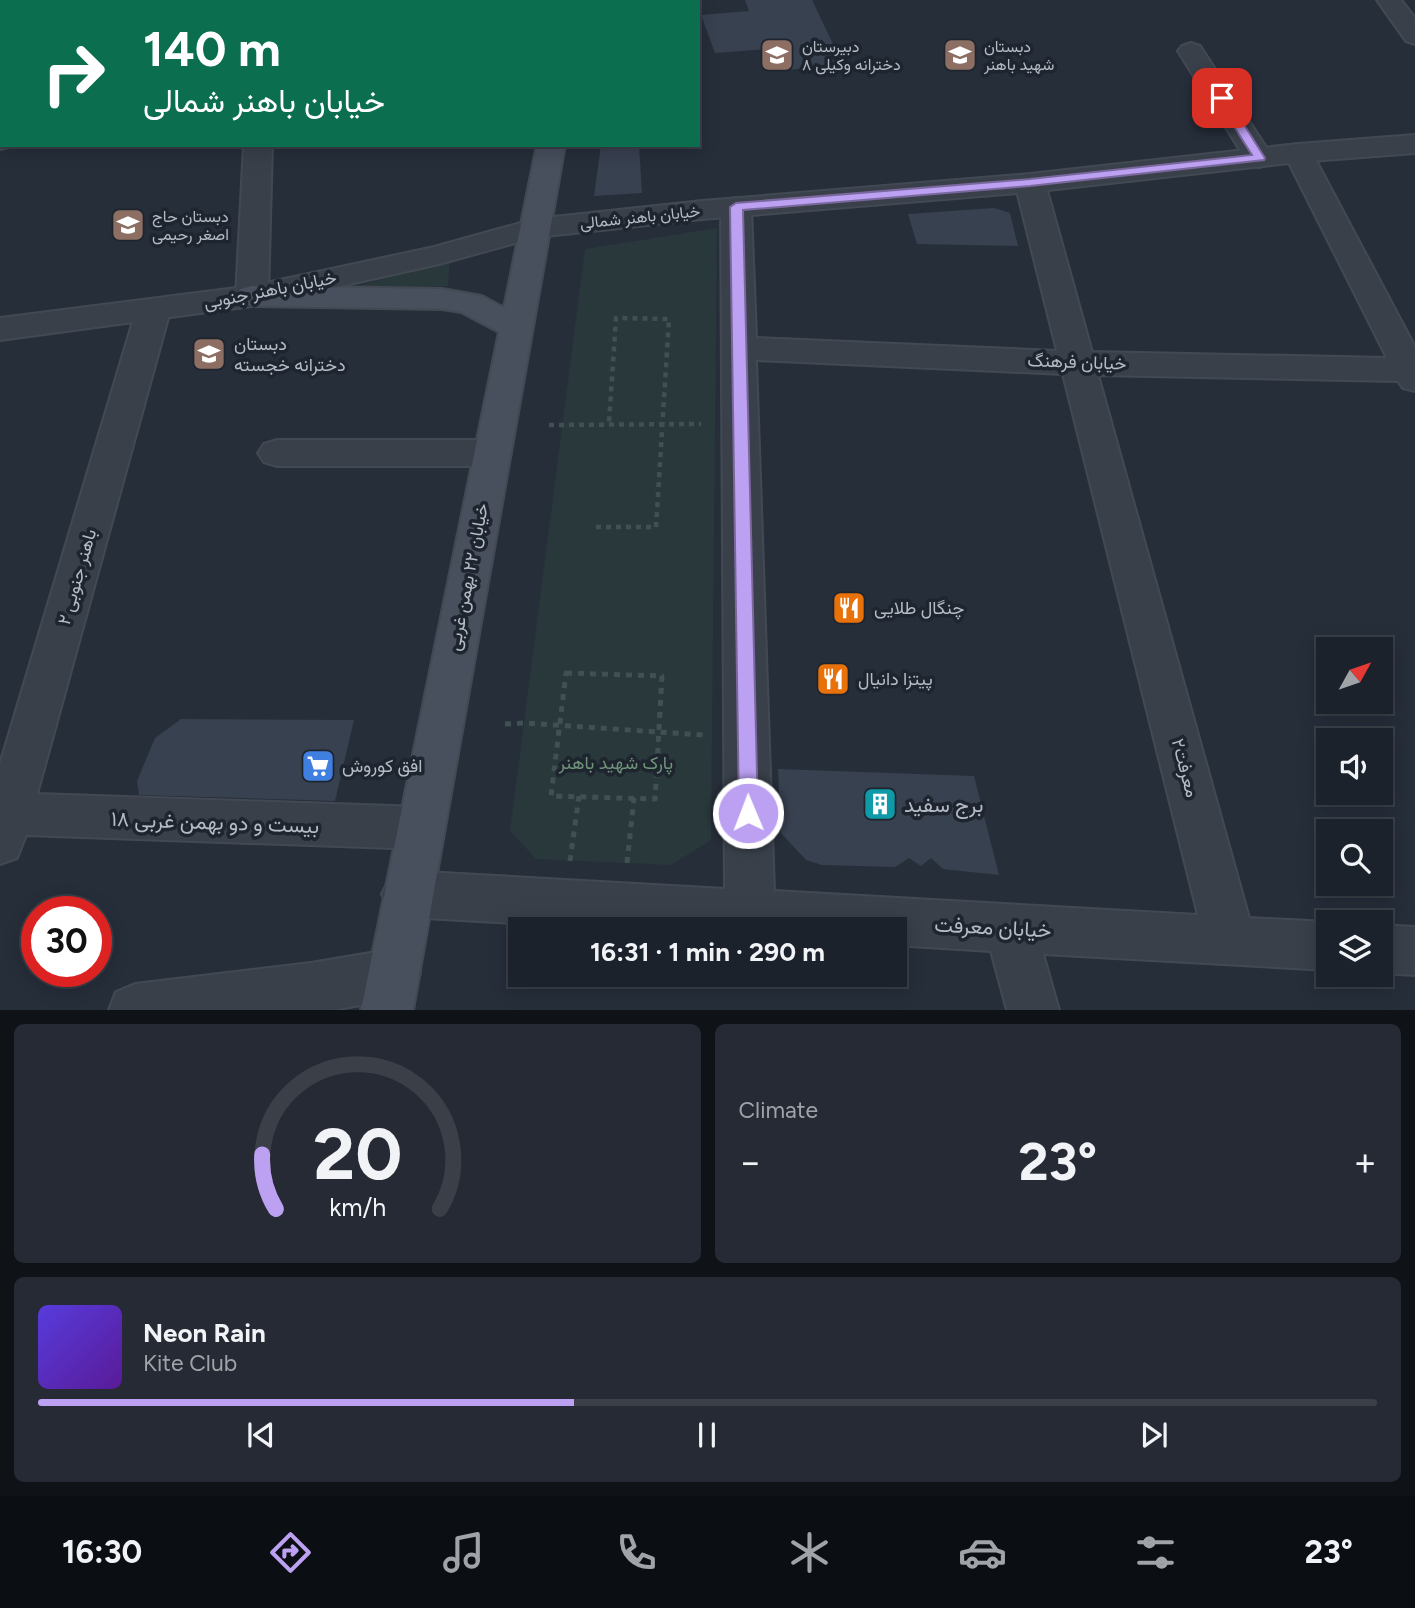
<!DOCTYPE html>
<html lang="en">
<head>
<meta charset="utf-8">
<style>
	body { margin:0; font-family:Figtree,Vazirmatn,sans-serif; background:#252a34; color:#f1f3f6; height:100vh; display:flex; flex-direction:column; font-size:26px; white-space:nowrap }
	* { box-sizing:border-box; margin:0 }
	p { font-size:23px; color:#a0a4a9 }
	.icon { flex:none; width:38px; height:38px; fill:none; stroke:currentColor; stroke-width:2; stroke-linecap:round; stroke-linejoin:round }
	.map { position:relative; height:1010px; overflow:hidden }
	.side { display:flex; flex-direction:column; gap:14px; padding:14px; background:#0f1318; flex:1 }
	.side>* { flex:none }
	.guide { position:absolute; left:0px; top:0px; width:700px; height:147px; box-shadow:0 4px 18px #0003,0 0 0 2px #3a3f48; background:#0b6e4f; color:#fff; overflow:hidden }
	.needle { width:46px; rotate:50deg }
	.fabs { position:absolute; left:1316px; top:637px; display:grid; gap:14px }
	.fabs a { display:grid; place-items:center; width:77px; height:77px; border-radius:0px; background:#1c222c; box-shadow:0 4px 18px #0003,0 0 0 2px #3a3f48; font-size:35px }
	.speed { position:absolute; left:21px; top:896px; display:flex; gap:14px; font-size:35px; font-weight:700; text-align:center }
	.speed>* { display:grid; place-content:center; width:91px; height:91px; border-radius:50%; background:#1c222c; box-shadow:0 4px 18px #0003,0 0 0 2px #3a3f48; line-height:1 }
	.speed .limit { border:10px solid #d22; background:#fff; color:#111 }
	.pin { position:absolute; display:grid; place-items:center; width:60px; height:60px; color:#fff; margin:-30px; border-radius:14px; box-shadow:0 4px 10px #0006 }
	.me { position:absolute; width:77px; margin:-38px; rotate:359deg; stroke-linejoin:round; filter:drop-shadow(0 0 5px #0008) }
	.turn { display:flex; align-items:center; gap:24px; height:147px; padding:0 28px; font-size:32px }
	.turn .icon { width:91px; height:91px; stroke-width:2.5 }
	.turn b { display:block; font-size:49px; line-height:60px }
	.big { font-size:52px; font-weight:700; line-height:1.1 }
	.side .card { flex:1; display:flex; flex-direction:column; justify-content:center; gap:10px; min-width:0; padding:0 24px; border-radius:10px; background:#252a34 }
	.side .dial { align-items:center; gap:0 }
	.dial svg { height:182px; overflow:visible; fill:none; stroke:#3a3f48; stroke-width:7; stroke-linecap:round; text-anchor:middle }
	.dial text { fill:#f1f3f6; stroke:none }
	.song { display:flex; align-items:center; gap:21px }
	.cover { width:84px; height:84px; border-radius:10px; background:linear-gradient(135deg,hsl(250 70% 55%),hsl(270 70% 35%)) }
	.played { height:7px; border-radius:4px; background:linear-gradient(90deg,#bca0f2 40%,#3a3f48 40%) }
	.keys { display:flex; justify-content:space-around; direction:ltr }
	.heat { display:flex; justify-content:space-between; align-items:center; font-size:38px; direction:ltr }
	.side .tiles { flex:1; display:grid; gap:14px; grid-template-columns:1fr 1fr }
	.card:last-child { grid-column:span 2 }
	.trip { position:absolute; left:508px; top:917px; width:399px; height:70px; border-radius:0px; background:#1c222c; box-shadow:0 4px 18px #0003,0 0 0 2px #3a3f48; font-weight:700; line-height:70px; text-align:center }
	.dock { display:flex; height:112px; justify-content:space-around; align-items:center; background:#0b0e12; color:#a0a4a9 }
	.dock .icon { width:49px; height:49px }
	.dock .selected { color:#bca0f2 }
	.dock b { font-size:32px; color:#f1f3f6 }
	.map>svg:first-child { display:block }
</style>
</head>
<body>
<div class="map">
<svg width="1415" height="1010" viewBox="0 0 1415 1010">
	<rect width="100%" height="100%" fill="#262e3a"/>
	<g fill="#28383b">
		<polygon points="717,228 711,840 671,865 536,859 510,831 585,249"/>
		<polygon points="450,259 448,286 346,290"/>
	</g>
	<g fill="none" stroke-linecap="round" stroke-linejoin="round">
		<polygon fill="#1a2536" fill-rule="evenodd" points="0,116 2,116 0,135"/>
	</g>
	<g fill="#384150">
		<polygon points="745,0 812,0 843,65 774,71 766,49 715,53 701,15 749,11"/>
		<polygon points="601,145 639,145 642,193 594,196"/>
		<polygon points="994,208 1010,213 1018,246 917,244 908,214"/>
		<polygon points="181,719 354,720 335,801 139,795 137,781 155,738"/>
		<polygon points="778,769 974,776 999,875 943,869 931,858 921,866 909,858 895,867 822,865 806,860 781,833"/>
	</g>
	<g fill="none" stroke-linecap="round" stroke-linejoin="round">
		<defs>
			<g id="minor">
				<polygon points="347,0 371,0 372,2 348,2"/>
				<polygon points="1377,0 1401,0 1415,18 1415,44 1406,41"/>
				<polygon points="1191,43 1200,46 1273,158 1269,164 1259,167 1249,164 1245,158 1178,51 1182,46"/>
				<path d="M 1298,144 L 1308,147 L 1312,153 L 1415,347 L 1415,391 L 1403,388 L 1398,381 L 1098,375 L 1249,918 L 1329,922 L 1328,970 L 1043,954 L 1059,1010 L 1007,1010 L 991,951 L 894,945 L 894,929 L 623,929 L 407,917 L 390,910 L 382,894 L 390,878 L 407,871 L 725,889 L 721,207 L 725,201 L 736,198 L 747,201 L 751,207 L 756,338 L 1057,351 L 1015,183 L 1020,177 L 1030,174 L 1040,177 L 1045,183 L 1092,352 L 1387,358 L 1284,153 L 1288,147 ZM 756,360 L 1063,374 L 1198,915 L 774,891 Z"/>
				<polygon points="244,145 272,145 268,296 264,303 252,306 240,303 236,296"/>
				<polygon points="153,301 165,304 170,311 37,794 421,807 438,813 445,828 438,843 421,849 26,835 17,858 0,864 0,764 136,311 141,304"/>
				<polygon points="277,440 492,440 505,444 511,453 505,462 492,466 277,466 264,462 258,453 264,444"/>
				<polygon points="1381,925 1415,927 1415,975 1381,973"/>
				<polygon points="394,949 412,956 420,974 412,992 394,999 333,1010 109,1010 116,992 135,984 311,963"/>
			</g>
			<g id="tertiary">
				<polygon points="527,0 555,0 526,2"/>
				<polygon points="628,0 655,0 627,2"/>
				<rect x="0" y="98" width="2" height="16"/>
				<polygon points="0,131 2,145 12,146 0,149"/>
				<polygon points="1415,135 1415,153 1298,162 1030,192 702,219 537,237 439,264 252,306 0,340 0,318 252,286 434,247 535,219 702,201 1030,174 1298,144"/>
			</g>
			<g id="secondary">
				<polygon points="566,0 590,0 565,2"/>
				<polygon points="537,145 565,145 413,1010 361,1010 499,332 461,312 442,309 252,306 240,303 236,296 240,289 252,286 442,289 482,296 504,308"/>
			</g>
		</defs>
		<use href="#minor" stroke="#424953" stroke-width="4"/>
		<use href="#tertiary" stroke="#424953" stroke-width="4"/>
		<use href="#secondary" stroke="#424953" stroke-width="4"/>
		<g stroke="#405153" stroke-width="4.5" stroke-dasharray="5 5" stroke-linecap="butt">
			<polyline points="549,425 701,424"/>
			<polyline points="596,527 656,527 669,319 616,318 609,423"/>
		</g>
		<g stroke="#405153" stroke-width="5" stroke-dasharray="6 6" stroke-linecap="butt">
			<polygon points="566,673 662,676 655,799 551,796"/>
			<polyline points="505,724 525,723 703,735"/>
			<polyline points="570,861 579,796"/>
			<polyline points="627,863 634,798"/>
		</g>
		<use href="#minor" fill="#39404a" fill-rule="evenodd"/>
		<use href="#tertiary" fill="#39404a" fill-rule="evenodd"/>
		<use href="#secondary" fill="#484f5d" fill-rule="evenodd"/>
	</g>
	<polygon fill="#bca0f2" stroke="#7a689d" stroke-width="2" points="1222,95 1227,98 1265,158 1264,160 1030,186 743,210 758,813 755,819 748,821 741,819 739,813 730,207 736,203 1030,179 1252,155 1216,98"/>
	<defs>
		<symbol id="school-square" viewBox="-11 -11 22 22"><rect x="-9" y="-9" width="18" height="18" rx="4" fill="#8d6e63" stroke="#1e252f"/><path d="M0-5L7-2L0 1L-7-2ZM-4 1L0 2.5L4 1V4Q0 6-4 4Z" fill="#fff"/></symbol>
		<symbol id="restaurant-square" viewBox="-11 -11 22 22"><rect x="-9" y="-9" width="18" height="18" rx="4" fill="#e8710a" stroke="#1e252f"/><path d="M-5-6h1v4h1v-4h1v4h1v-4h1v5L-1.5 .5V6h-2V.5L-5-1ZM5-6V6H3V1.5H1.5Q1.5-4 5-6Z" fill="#fff"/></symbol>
		<symbol id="supermarket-square" viewBox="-11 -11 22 22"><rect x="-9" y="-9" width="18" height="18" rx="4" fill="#3f7fe0" stroke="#1e252f"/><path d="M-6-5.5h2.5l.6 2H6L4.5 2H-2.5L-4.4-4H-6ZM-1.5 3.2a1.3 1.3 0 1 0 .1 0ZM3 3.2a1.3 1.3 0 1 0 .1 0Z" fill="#fff"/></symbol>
		<symbol id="building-square" viewBox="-11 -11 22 22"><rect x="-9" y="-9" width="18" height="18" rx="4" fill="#0f9aa8" stroke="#1e252f"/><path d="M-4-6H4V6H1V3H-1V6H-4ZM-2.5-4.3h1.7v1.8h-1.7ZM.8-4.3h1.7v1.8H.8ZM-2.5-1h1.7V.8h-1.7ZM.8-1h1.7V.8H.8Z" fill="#fff"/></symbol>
	</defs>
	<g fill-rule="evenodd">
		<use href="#school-square" x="758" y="36" width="38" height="38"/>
		<use href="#school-square" x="941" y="36" width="38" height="38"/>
		<use href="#school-square" x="109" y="206" width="38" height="38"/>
		<use href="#school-square" x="190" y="335" width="38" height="38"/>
		<use href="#restaurant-square" x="830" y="589" width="38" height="38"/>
		<use href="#restaurant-square" x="814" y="660" width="38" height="38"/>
		<use href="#supermarket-square" x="299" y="747" width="38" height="38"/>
		<use href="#building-square" x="861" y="785" width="38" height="38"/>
	</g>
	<g text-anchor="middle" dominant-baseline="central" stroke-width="7" stroke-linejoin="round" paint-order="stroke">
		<g font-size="16" fill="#b5bbc6" stroke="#1e252f" text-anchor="start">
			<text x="802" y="46">دبیرستان<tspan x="802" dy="18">دخترانه وکیلی ۸</tspan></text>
			<text x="984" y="46">دبستان<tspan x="984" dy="18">شهید باهنر</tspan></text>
			<text x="152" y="216">دبستان حاج<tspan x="152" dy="18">اصغر رحیمی</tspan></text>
		</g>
		<g font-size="16" fill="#b5bbc6" stroke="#1e252f">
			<text transform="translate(640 217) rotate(-6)">خیابان باهنر شمالی</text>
		</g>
		<g font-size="18" fill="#b5bbc6" stroke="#1e252f">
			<text transform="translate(270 290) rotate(-11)">خیابان باهنر جنوبی</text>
			<text transform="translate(1077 362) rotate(2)">خیابان فرهنگ</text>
			<text transform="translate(77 577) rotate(-74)">باهنر جنوبی ۲</text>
			<text transform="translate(468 577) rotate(-79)">خیابان ۲۲ بهمن غربی</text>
			<text transform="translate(1185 768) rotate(75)">معرفت۲</text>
		</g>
		<g font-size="18" fill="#b5bbc6" stroke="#1e252f" text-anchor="start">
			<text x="234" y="344">دبستان<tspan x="234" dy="21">دخترانه خجسته</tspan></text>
			<text x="874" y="608">چنگال طلایی</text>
			<text x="858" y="679">پیتزا دانیال</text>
			<text x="342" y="766">افق کوروش</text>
		</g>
		<g font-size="18" fill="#6f9479" stroke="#1e252f">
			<text x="616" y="763">پارک شهید باهنر</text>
		</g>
		<g font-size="21" fill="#b5bbc6" stroke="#1e252f" text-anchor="start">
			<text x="904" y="804">برج سفید</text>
		</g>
		<g font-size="21" fill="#b5bbc6" stroke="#1e252f">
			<text transform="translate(215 822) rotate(2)">بیست و دو بهمن غربی ۱۸</text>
			<text transform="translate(993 927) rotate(3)">خیابان معرفت</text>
		</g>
	</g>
</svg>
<div class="fabs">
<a><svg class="needle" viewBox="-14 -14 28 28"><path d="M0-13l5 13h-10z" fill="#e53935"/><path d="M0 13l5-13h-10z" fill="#a0a4a9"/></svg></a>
<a><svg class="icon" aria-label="sound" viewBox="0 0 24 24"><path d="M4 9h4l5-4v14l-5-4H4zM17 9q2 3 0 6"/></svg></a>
<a><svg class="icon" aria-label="search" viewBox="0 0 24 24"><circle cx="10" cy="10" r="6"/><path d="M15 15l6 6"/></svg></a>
<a><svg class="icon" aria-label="layers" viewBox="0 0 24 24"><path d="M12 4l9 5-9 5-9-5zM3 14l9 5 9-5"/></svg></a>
</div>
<div class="speed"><div class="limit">30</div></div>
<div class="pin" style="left:1222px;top:98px;background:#d93025"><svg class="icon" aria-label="arrive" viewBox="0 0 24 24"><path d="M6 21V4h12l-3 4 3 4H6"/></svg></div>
<svg class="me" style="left:748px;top:813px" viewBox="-20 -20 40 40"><circle r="17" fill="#bca0f2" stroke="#fff" stroke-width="3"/><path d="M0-11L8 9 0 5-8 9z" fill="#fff"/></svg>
<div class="trip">16:31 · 1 min · 290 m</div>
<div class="guide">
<div class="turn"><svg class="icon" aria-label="right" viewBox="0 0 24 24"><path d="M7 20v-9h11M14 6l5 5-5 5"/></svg><div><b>140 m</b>خیابان باهنر شمالی</div></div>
</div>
</div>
<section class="side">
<div class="tiles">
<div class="card dial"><svg viewBox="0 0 100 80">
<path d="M14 69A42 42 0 1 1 86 69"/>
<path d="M14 69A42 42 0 0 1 8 45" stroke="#bca0f2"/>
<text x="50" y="56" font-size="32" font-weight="700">20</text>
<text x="50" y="72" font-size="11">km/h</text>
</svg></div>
<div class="card"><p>Climate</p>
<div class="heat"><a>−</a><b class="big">23°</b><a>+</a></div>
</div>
<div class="card">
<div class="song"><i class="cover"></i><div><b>Neon Rain</b><p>Kite Club</p></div></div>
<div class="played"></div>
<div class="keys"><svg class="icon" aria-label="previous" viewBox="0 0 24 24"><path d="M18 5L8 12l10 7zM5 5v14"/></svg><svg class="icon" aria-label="pause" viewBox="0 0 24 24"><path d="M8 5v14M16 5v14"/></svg><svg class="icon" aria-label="next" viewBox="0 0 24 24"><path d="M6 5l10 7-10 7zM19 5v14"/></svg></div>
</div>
</div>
</section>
<nav class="dock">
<b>16:30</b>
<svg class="icon selected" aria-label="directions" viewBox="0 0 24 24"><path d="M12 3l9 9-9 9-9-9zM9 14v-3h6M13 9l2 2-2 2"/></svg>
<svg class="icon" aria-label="music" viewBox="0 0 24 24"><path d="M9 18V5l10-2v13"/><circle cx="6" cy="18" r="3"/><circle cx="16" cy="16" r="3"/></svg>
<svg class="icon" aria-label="phone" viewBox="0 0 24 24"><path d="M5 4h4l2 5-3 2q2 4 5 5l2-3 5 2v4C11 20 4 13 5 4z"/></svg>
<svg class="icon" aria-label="climate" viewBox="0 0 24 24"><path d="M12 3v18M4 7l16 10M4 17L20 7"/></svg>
<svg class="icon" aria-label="car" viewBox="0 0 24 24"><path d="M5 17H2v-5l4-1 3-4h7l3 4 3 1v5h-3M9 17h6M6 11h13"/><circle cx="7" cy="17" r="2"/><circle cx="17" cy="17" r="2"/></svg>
<svg class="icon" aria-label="filters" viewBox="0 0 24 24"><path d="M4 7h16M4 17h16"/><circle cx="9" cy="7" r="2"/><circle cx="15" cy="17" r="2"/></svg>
<b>23°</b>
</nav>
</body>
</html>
